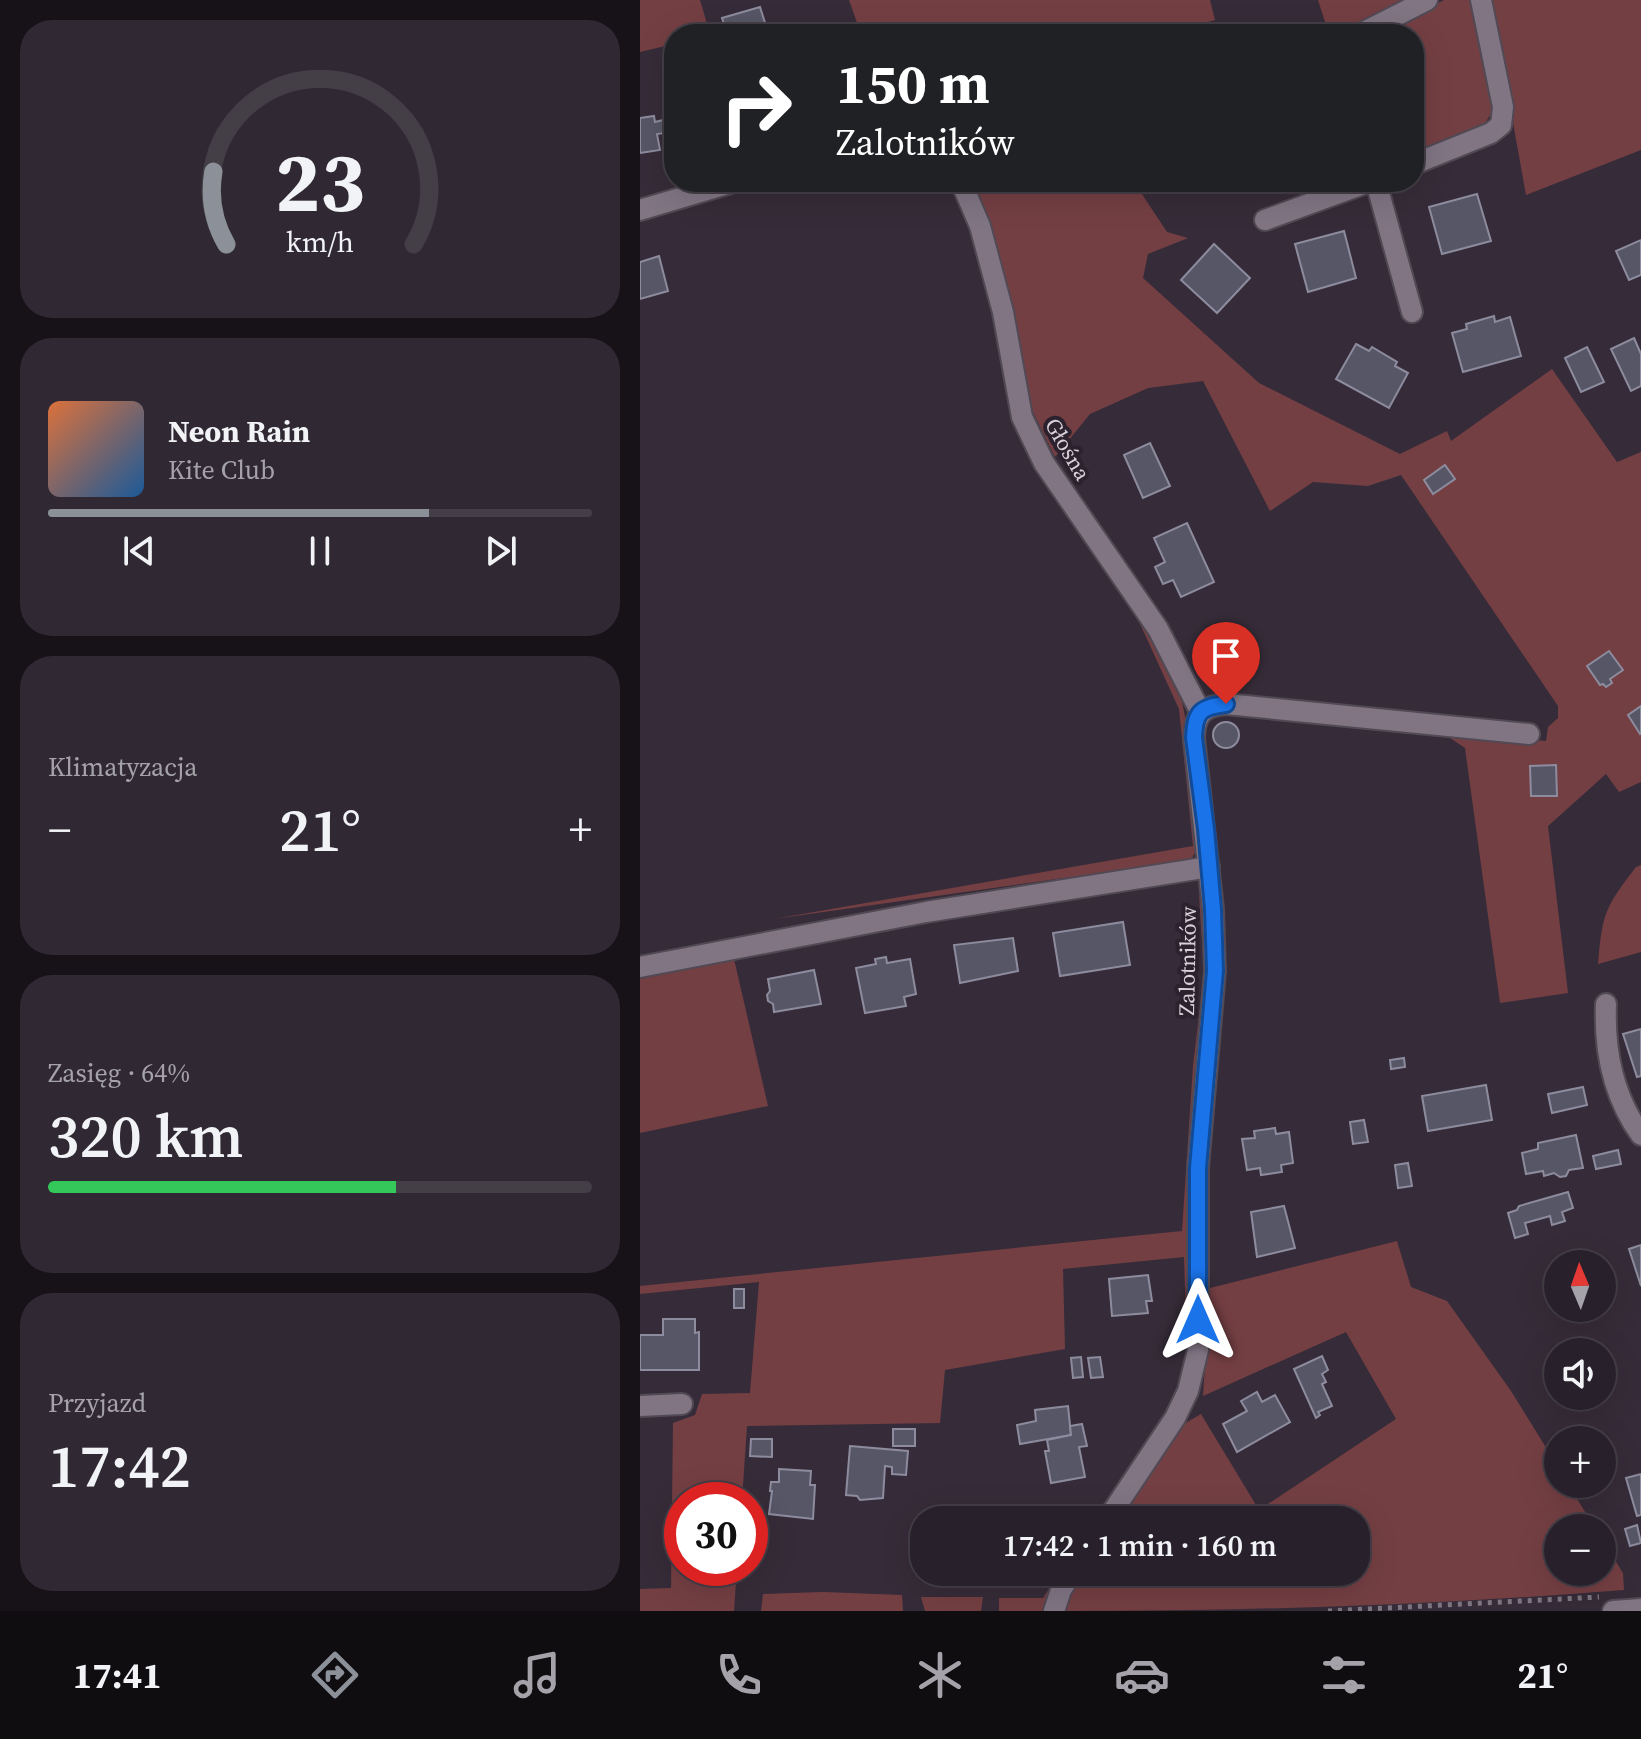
<!DOCTYPE html>
<html lang="pl">
<head>
<meta charset="utf-8">
<style>
	body { margin:0; font-family:"Source Serif 4",serif; background:#302933; color:#f1f3f6; height:100vh; display:flex; flex-direction:column; font-size:30px; white-space:nowrap }
	* { box-sizing:border-box; margin:0 }
	p { font-size:26px; color:#a5a3a9 }
	.icon { flex:none; width:44px; height:44px; fill:none; stroke:currentColor; stroke-width:2; stroke-linecap:round; stroke-linejoin:round }
	.map { position:relative; flex:1; overflow:hidden }
	.side { display:flex; flex-direction:column; gap:20px; padding:20px; background:#161218; width:640px }
	.side>* { flex:none }
	.guide { position:absolute; left:24px; top:24px; width:760px; height:168px; border-radius:32px; box-shadow:0 8px 32px #0002,0 0 0 2px #443e47; background:#202124; color:#fff; overflow:hidden }
	.needle { width:52px; rotate:358deg }
	.controls { position:absolute; left:904px; top:1250px; display:grid; gap:16px }
	.controls a { display:grid; place-items:center; width:72px; height:72px; border-radius:50%; background:#28212b; box-shadow:0 8px 32px #0002,0 0 0 2px #443e47; font-size:40px }
	.speed { position:absolute; left:24px; top:1482px; display:flex; gap:16px; font-size:40px; font-weight:700; text-align:center }
	.speed>* { display:grid; place-content:center; width:104px; height:104px; border-radius:50%; background:#28212b; box-shadow:0 8px 32px #0002,0 0 0 2px #443e47; line-height:1 }
	.speed .limit { border:12px solid #d22; background:#fff; color:#111 }
	.pin { position:absolute; display:grid; place-items:center; width:68px; height:68px; color:#fff; margin:-82px -34px; border-radius:50% 50% 50% 0; rotate:-45deg; box-shadow:0 0 8px #0007 }
	.pin .icon { rotate:45deg }
	.me { position:absolute; width:88px; margin:-44px; rotate:0deg; stroke-linejoin:round; filter:drop-shadow(0 0 6px #0008) }
	.turn { display:flex; align-items:center; gap:28px; height:168px; padding:0 40px; font-size:36px }
	.turn .icon { width:104px; height:104px; stroke-width:2.5 }
	.turn b { display:block; font-size:56px; line-height:68px }
	.big { font-size:60px; font-weight:600; line-height:1.1 }
	.side .card { flex:1; display:flex; flex-direction:column; justify-content:center; gap:12px; min-width:0; padding:0 28px; border-radius:32px; background:#302933 }
	.side .dial { align-items:center; gap:0 }
	.dial svg { height:208px; overflow:visible; fill:none; stroke:#443e47; stroke-width:7; stroke-linecap:round; text-anchor:middle }
	.dial text { fill:#f1f3f6; stroke:none }
	.song { display:flex; align-items:center; gap:24px }
	.cover { width:96px; height:96px; border-radius:12px; background:linear-gradient(135deg,hsl(20 70% 55%),hsl(210 70% 35%)) }
	.played { height:8px; border-radius:4px; background:linear-gradient(90deg,#8c9099 70%,#443e47 70%) }
	.keys { display:flex; justify-content:space-around; direction:ltr }
	.heat { display:flex; justify-content:space-between; align-items:center; font-size:44px; direction:ltr }
	.charge { height:12px; border-radius:6px; background:linear-gradient(90deg,#34c759 64%,#443e47 0) }
	.trip { position:absolute; left:270px; top:1506px; width:460px; height:80px; border-radius:32px; background:#28212b; box-shadow:0 8px 32px #0002,0 0 0 2px #443e47; font-weight:600; line-height:80px; text-align:center }
	.tab-bar { display:flex; height:128px; justify-content:space-around; align-items:center; background:#100d11; color:#a5a3a9 }
	.tab-bar .icon { width:56px; height:56px }
	.tab-bar .active { color:#8c9099 }
	.tab-bar b { font-size:36px; color:#f1f3f6 }
	main { display:flex; flex:1; min-height:0 }
	.map>svg:first-child { display:block }
</style>
</head>
<body>
<main>
<section class="side">
<div class="card dial"><svg viewBox="0 0 100 80">
<path d="M14 69A42 42 0 1 1 86 69"/>
<path d="M14 69A42 42 0 0 1 9 41" stroke="#8c9099"/>
<text x="50" y="56" font-size="32" font-weight="700">23</text>
<text x="50" y="72" font-size="11">km/h</text>
</svg></div>
<div class="card">
<div class="song"><i class="cover"></i><div><b>Neon Rain</b><p>Kite Club</p></div></div>
<div class="played"></div>
<div class="keys"><svg class="icon" aria-label="previous" viewBox="0 0 24 24"><path d="M18 5L8 12l10 7zM5 5v14"/></svg><svg class="icon" aria-label="pause" viewBox="0 0 24 24"><path d="M8 5v14M16 5v14"/></svg><svg class="icon" aria-label="next" viewBox="0 0 24 24"><path d="M6 5l10 7-10 7zM19 5v14"/></svg></div>
</div>
<div class="card"><p>Klimatyzacja</p>
<div class="heat"><a>−</a><b class="big">21°</b><a>+</a></div>
</div>
<div class="card"><p>Zasięg · 64%</p><b class="big">320 km</b><div class="charge"></div></div>
<div class="card"><p>Przyjazd</p><b class="big">17:42</b></div>
</section>
<div class="map">
<svg width="1001" height="1611" viewBox="0 0 1001 1611">
	<rect width="100%" height="100%" fill="#362c39"/>
	<g fill="#743f43">
		<polygon points="0,0 60,0 70,34 34,34 34,44 0,52"/>
		<polygon points="209,0 570,0 575,20 525,34 221,34"/>
		<polygon points="678,0 769,0 692,34 689,34"/>
		<polygon points="804,0 834,0 852,112 844,125 774,153 774,34 737,34"/>
		<polygon points="851,0 1001,0 1001,150 886,195"/>
		<polygon points="330,182 494,182 527,232 548,238 508,254 503,278 619,383 760,454 807,431 811,441 912,369 977,462 1001,452 1001,782 979,792 966,774 908,826 928,993 860,1003 825,748 807,736 715,728 725,724 906,741 908,727 918,718 918,706 761,475 728,486 673,482 630,511 563,381 508,388 450,414 415,457 393,412 372,310"/>
		<path d="M 496,615 C 504,624 514,633 520,643 C 552,696 552,784 559,845 L 551,860 L 134,919 L 553,846 L 539,709 Z"/>
		<path d="M 1001,865 L 1001,952 L 958,964 C 962,914 965,907 996,867 Z"/>
		<polygon points="559,895 564,909 567,943 552,1317 546,1320 544,1257 423,1269 425,1349 305,1370 300,1423 107,1426 102,1500 42,1500 42,1568 97,1568 94,1611 0,1611 0,1589 31,1588 33,1423 55,1415 62,1394 110,1393 119,1282 0,1294 0,1286 542,1231 553,1066 564,973"/>
		<polygon points="94,959 128,1106 0,1133 0,979"/>
		<path d="M 757,1241 L 771,1287 L 807,1301 L 871,1391 L 918,1467 L 918,1484 L 928,1484 L 955,1528 L 918,1528 L 918,1572 L 962,1572 L 962,1539 L 983,1573 L 984,1590 C 798,1605 611,1611 424,1611 L 431,1590 L 443,1572 L 716,1572 L 716,1520 L 478,1520 L 542,1425 L 561,1414 L 619,1510 L 756,1419 L 706,1332 L 563,1396 L 570,1288 Z"/>
		<polygon points="420,1572 423,1572 413,1588 404,1611 359,1611 359,1598 403,1598"/>
		<polygon points="183,1592 262,1595 263,1611 121,1611 123,1594"/>
		<polygon points="281,1597 343,1597 341,1611 285,1611"/>
	</g>
	<g fill="#575666" stroke="#8d8b9e" stroke-width="2">
		<polygon points="120,7 128,32 87,34 82,18"/>
		<polygon points="34,81 34,112 26,84"/>
		<polygon points="14,116 15,122 23,120 25,133 17,134 20,150 0,153 0,118"/>
		<polygon points="837,194 851,241 802,254 789,207"/>
		<polygon points="704,231 716,278 668,292 655,244"/>
		<polygon points="1001,240 1001,275 989,280 976,251"/>
		<polygon points="574,244 610,278 577,313 541,280"/>
		<polygon points="19,256 28,291 0,299 0,262"/>
		<polygon points="854,316 855,322 870,317 881,356 823,372 812,333 827,329 826,324"/>
		<polygon points="994,338 1001,354 1001,386 991,391 971,349"/>
		<polygon points="716,344 729,351 732,347 757,362 755,366 768,373 749,408 696,379"/>
		<polygon points="947,347 964,382 941,392 925,358"/>
		<polygon points="510,443 530,486 503,498 484,455"/>
		<polygon points="805,465 815,479 793,494 784,480"/>
		<polygon points="547,523 574,582 541,597 533,580 523,584 515,567 525,562 514,538"/>
		<polygon points="969,651 983,670 970,679 972,683 966,687 963,684 960,685 947,666"/>
		<polygon points="1001,706 1001,733 1000,734 988,715"/>
		<circle cx="586" cy="735" r="13"/>
		<polygon points="916,765 917,796 891,796 890,766"/>
		<polygon points="483,922 490,965 420,976 413,933"/>
		<polygon points="373,938 378,971 320,983 314,945"/>
		<polygon points="246,957 247,963 270,959 276,994 264,997 266,1006 225,1013 216,968 236,964 235,959"/>
		<polygon points="174,970 181,1004 134,1012 133,1004 128,1001 127,995 130,991 128,979"/>
		<polygon points="1001,1029 1001,1076 997,1077 983,1034"/>
		<polygon points="764,1058 765,1067 751,1069 750,1060"/>
		<polygon points="846,1085 852,1120 788,1131 782,1096"/>
		<polygon points="943,1087 947,1105 912,1113 908,1094"/>
		<polygon points="724,1120 728,1142 713,1144 710,1122"/>
		<polygon points="635,1128 636,1134 649,1132 653,1163 641,1165 642,1172 621,1175 620,1168 607,1170 602,1139 615,1138 614,1131"/>
		<polygon points="936,1135 943,1168 929,1170 926,1176 920,1177 914,1173 904,1176 903,1171 886,1174 882,1153 898,1149 898,1143"/>
		<polygon points="978,1150 981,1164 956,1169 953,1156"/>
		<polygon points="768,1163 772,1186 758,1188 755,1165"/>
		<polygon points="928,1192 933,1208 922,1212 925,1221 912,1225 910,1216 885,1223 888,1234 875,1238 868,1213 877,1210 879,1206"/>
		<polygon points="644,1206 655,1248 617,1257 611,1212"/>
		<polygon points="1001,1245 1001,1286 989,1249"/>
		<polygon points="508,1275 512,1301 506,1301 508,1313 472,1316 469,1279"/>
		<rect x="94" y="1289" width="10" height="19"/>
		<polygon points="23,1319 55,1319 55,1333 59,1332 59,1370 0,1370 0,1335 23,1335"/>
		<polygon points="682,1356 688,1370 682,1374 686,1382 682,1384 692,1406 678,1412 680,1415 676,1418 654,1369"/>
		<polygon points="441,1357 443,1377 433,1378 431,1358"/>
		<polygon points="460,1357 463,1377 451,1378 448,1358"/>
		<polygon points="617,1392 622,1402 635,1395 650,1422 597,1452 583,1424 607,1411 601,1401"/>
		<polygon points="428,1406 431,1435 380,1444 377,1425 396,1421 395,1410"/>
		<polygon points="442,1424 447,1446 439,1447 445,1477 411,1483 405,1451 409,1451 407,1440 431,1435 430,1426"/>
		<rect x="253" y="1429" width="22" height="17"/>
		<polygon points="111,1439 132,1439 132,1457 110,1456"/>
		<polygon points="210,1446 268,1451 266,1475 252,1474 252,1467 245,1466 243,1498 220,1500 217,1496 206,1495"/>
		<polygon points="139,1469 171,1471 170,1485 175,1485 173,1519 129,1514 132,1491 130,1491 131,1482 139,1482"/>
		<polygon points="1001,1474 1001,1515 997,1516 986,1478"/>
		<polygon points="444,1505 445,1520 420,1520 419,1506"/>
		<polygon points="997,1525 1001,1543 990,1546 985,1529"/>
	</g>
	<g fill="none" stroke-linecap="round" stroke-linejoin="round">
		<defs>
			<g id="minor">
				<polyline points="720,34 787,0"/>
				<polyline points="774,164 851,133 861,125 863,107 841,0"/>
				<polyline points="321,182 340,226 363,312 382,417 404,463 518,629 560,711"/>
				<polyline points="736,182 772,312"/>
				<polyline points="0,210 94,182"/>
				<polyline points="625,220 729,182"/>
				<polyline points="0,967 286,912 569,867"/>
				<path d="M 966,1004 C 964,1051 973,1096 1001,1135"/>
				<polyline points="0,1406 42,1404"/>
				<path d="M 467,1520 L 535,1418 L 548,1391 L 558,1350 L 558,1168 L 575,971 L 573,909 L 554,738 C 555,714 563,706 586,704 L 889,734"/>
				<polyline points="414,1611 421,1590 432,1572"/>
				<polyline points="973,1611 1001,1609"/>
			</g>
		</defs>
		<use href="#minor" stroke="#514954" stroke-width="24"/>
		<polyline stroke="#7d7580" stroke-width="5" stroke-dasharray="4 6" stroke-linecap="butt" points="688,1611 959,1597"/>
		<use href="#minor" stroke="#817584" stroke-width="20"/>
	</g>
	<g fill="none" stroke-linecap="round" stroke-linejoin="round">
		<defs>
			<path id="route" d="M 558,1320 L 558,1168 L 575,971 L 573,909 L 566,829 L 554,738 C 555,712 560,707 586,704"/>
		</defs>
		<use href="#route" stroke="#114b97" stroke-width="20"/>
		<use href="#route" stroke="#1a73e8" stroke-width="14"/>
	</g>
	<g text-anchor="middle" dominant-baseline="central" stroke-width="8" stroke-linejoin="round" paint-order="stroke">
		<g font-size="22" fill="#d8d1da" stroke="#2c222f">
			<text transform="translate(428 449) rotate(60)">Głośna</text>
			<text transform="translate(547 961) rotate(-89)">Zalotników</text>
		</g>
	</g>
</svg>
<div class="controls">
<a><svg class="needle" viewBox="-14 -14 28 28"><path d="M0-13l5 13h-10z" fill="#e53935"/><path d="M0 13l5-13h-10z" fill="#a5a3a9"/></svg></a>
<a><svg class="icon" aria-label="sound" viewBox="0 0 24 24"><path d="M4 9h4l5-4v14l-5-4H4zM17 9q2 3 0 6"/></svg></a>
<a>+</a>
<a>−</a>
</div>
<div class="speed"><div class="limit">30</div></div>
<div class="pin" style="left:586px;top:704px;background:#d93025"><svg class="icon" aria-label="arrive" viewBox="0 0 24 24"><path d="M6 21V4h12l-3 4 3 4H6"/></svg></div>
<svg class="me" style="left:558px;top:1320px" viewBox="-20 -20 40 40"><path d="M0-17L14 15 0 8-14 15z" fill="#1a73e8" stroke="#fff" stroke-width="4"/></svg>
<div class="trip">17:42 · 1 min · 160 m</div>
<div class="guide">
<div class="turn"><svg class="icon" aria-label="right" viewBox="0 0 24 24"><path d="M7 20v-9h11M14 6l5 5-5 5"/></svg><div><b>150 m</b>Zalotników</div></div>
</div>
</div>
</main>
<nav class="tab-bar">
<b>17:41</b>
<svg class="icon active" aria-label="directions" viewBox="0 0 24 24"><path d="M12 3l9 9-9 9-9-9zM9 14v-3h6M13 9l2 2-2 2"/></svg>
<svg class="icon" aria-label="music" viewBox="0 0 24 24"><path d="M9 18V5l10-2v13"/><circle cx="6" cy="18" r="3"/><circle cx="16" cy="16" r="3"/></svg>
<svg class="icon" aria-label="phone" viewBox="0 0 24 24"><path d="M5 4h4l2 5-3 2q2 4 5 5l2-3 5 2v4C11 20 4 13 5 4z"/></svg>
<svg class="icon" aria-label="climate" viewBox="0 0 24 24"><path d="M12 3v18M4 7l16 10M4 17L20 7"/></svg>
<svg class="icon" aria-label="car" viewBox="0 0 24 24"><path d="M5 17H2v-5l4-1 3-4h7l3 4 3 1v5h-3M9 17h6M6 11h13"/><circle cx="7" cy="17" r="2"/><circle cx="17" cy="17" r="2"/></svg>
<svg class="icon" aria-label="filters" viewBox="0 0 24 24"><path d="M4 7h16M4 17h16"/><circle cx="9" cy="7" r="2"/><circle cx="15" cy="17" r="2"/></svg>
<b>21°</b>
</nav>
</body>
</html>
